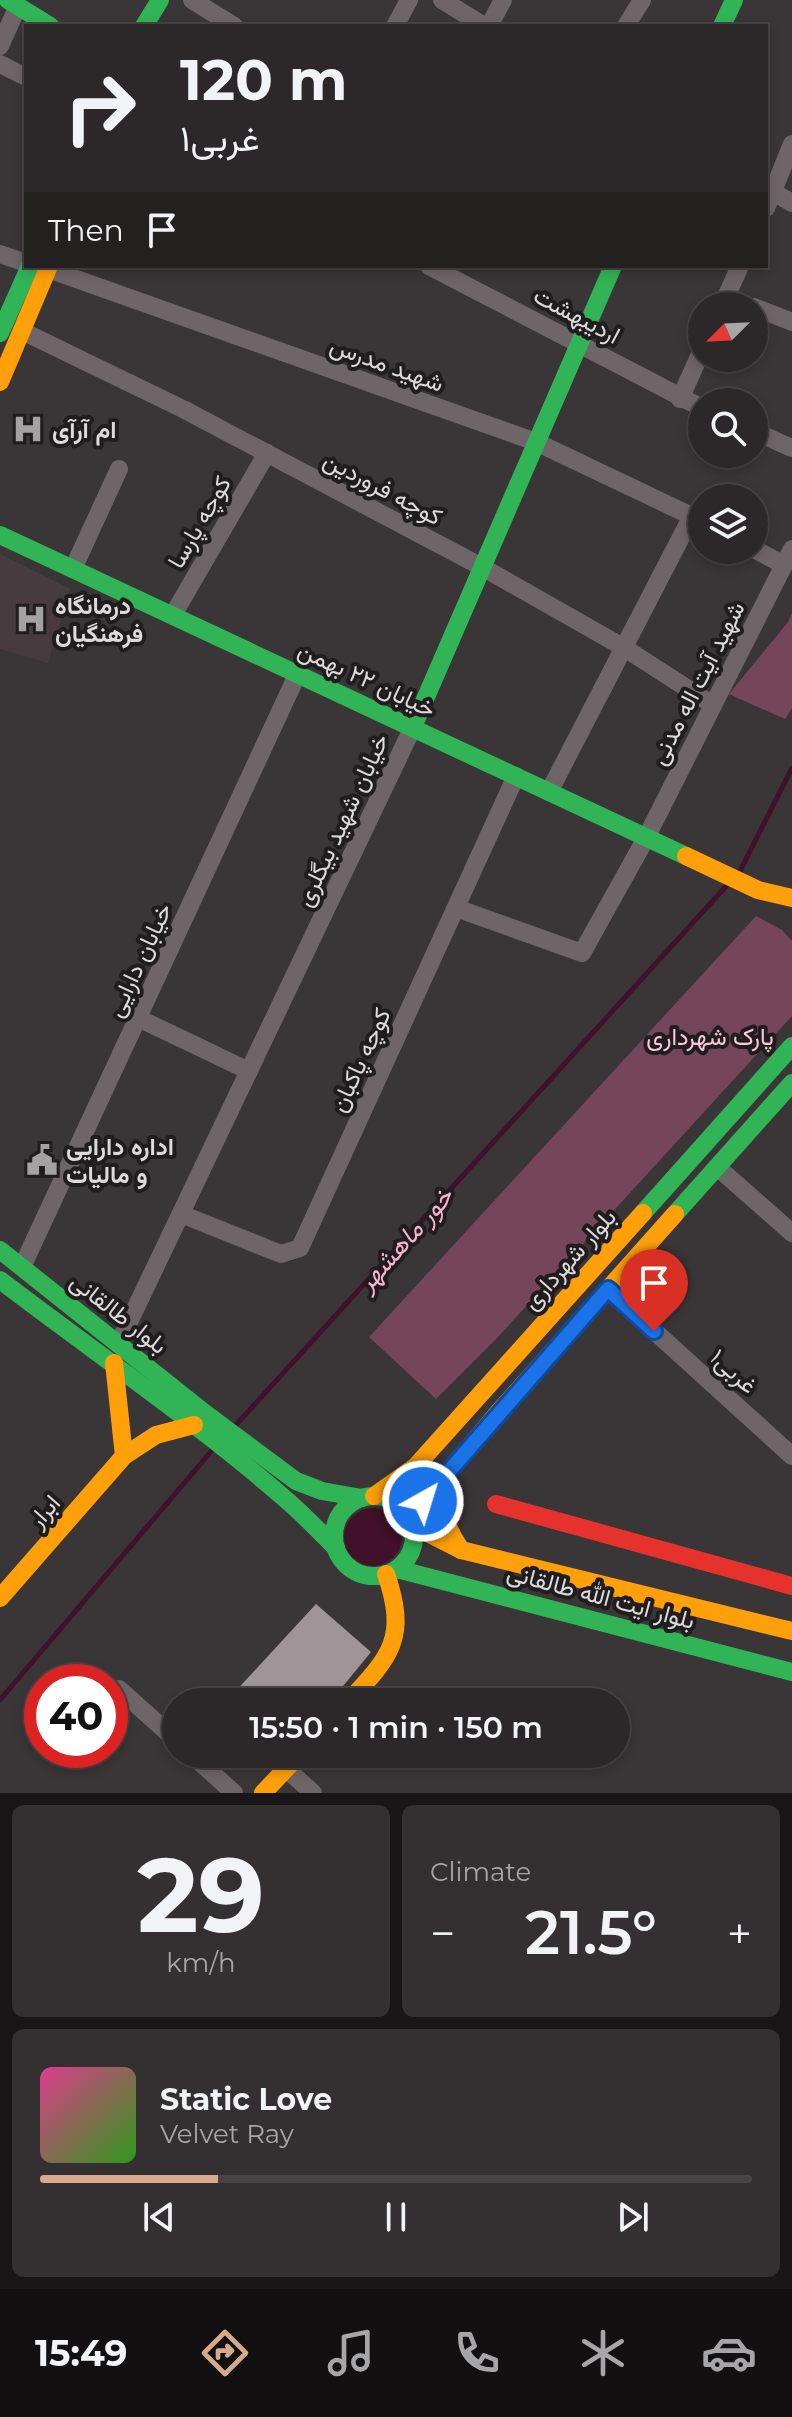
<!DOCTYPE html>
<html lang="en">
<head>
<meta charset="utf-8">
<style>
	body { margin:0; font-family:Montserrat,Vazirmatn,sans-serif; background:#343031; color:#f1f3f6; height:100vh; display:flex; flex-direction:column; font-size:30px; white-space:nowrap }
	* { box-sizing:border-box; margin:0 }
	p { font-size:26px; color:#a6a6a8 }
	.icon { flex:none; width:44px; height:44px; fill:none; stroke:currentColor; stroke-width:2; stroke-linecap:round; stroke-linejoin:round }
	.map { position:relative; height:1793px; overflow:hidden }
	.sheet { display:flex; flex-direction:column; gap:12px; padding:12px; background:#181617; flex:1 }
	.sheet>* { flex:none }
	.top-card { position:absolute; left:24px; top:24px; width:744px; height:244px; border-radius:0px; box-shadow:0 4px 12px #0003,0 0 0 2px #484446; background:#2c2829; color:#f1f3f6; overflow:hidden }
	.needle { width:52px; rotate:246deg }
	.buttons { position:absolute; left:688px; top:292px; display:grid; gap:16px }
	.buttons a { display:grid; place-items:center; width:80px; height:80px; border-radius:50%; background:#2c2829; box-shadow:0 4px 12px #0003,0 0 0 2px #484446; font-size:40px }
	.speed { position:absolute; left:24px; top:1664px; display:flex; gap:16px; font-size:40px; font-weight:700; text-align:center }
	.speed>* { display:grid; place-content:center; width:104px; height:104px; border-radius:50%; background:#2c2829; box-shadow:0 4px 12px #0003,0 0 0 2px #484446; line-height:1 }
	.speed .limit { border:12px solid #d22; background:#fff; color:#111 }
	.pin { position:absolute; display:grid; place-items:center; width:68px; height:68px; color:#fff; margin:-82px -34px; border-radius:50% 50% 50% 0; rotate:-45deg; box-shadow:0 0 8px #0007 }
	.pin .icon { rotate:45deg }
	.me { position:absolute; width:88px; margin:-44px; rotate:39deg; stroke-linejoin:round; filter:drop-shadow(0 0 6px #0008) }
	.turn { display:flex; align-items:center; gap:28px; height:168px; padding:0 24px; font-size:36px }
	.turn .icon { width:104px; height:104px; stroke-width:2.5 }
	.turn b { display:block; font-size:56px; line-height:68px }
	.then { display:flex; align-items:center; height:76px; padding:0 24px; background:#0003; gap:16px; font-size:30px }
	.big { font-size:60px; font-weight:600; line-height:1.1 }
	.sheet .tile { flex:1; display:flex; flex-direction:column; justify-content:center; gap:12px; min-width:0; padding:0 28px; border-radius:12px; background:#343031 }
	.sheet .dial { align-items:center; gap:0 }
	.dial b { font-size:104px; line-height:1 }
	.song { display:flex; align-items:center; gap:24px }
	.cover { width:96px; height:96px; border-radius:12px; background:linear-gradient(135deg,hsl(330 70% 55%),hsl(110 70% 35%)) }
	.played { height:8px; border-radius:4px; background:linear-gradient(90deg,#d6ab8b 25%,#484446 25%) }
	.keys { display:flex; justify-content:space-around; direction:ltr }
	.heat { display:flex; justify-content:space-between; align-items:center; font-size:44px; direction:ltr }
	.sheet .tiles { flex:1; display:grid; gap:12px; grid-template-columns:1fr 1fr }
	.tile:last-child { grid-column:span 2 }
	.trip { position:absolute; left:162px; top:1688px; width:468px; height:80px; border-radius:40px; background:#2c2829; box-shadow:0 4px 12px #0003,0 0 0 2px #484446; font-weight:600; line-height:80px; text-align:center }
	.menu { display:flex; height:128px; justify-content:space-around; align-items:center; background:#121010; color:#a6a6a8 }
	.menu .icon { width:56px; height:56px }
	.menu .on { color:#d6ab8b }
	.menu b { font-size:36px; color:#f1f3f6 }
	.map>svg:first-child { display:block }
</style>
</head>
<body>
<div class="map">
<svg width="792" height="1793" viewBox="0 0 792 1793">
	<rect width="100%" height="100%" fill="#3a3537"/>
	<polygon fill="#483b40" points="0,554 70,589 48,663 0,649"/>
	<g fill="#75455a">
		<polygon points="792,613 792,708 785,719 729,694 788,622"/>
		<polygon points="756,916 782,930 792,941 792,1016 498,1337 436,1399 369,1337"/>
	</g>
	<circle fill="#401128" cx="373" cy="1537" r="29"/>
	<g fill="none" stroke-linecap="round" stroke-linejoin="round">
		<g stroke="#401128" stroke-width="5">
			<polyline points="739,873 792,768"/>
			<polyline points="235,1426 729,883"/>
			<polyline points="0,1700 214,1448"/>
		</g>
	</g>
	<polygon fill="#9d9598" points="316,1604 371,1652 330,1702 241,1702 232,1695"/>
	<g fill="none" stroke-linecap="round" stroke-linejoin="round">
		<g stroke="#6e6568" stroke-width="18">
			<polyline points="192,0 234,26"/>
			<polyline points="442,0 484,26"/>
			<polyline points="395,26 409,0"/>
			<polyline points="489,26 503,0"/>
			<polyline points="626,26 642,0"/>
			<polyline points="0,46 18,6"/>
			<polyline points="0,64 26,77"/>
			<polyline points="766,188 792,203"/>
			<polyline points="766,208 792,144"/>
			<polyline points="0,254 26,263"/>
			<polyline points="429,266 702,408"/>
			<polyline points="48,269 536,442 702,521"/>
			<polyline points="722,306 740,266"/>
			<polyline points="754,307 792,322"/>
			<polyline points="22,331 183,409 482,567 623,647 713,705"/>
			<polyline points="680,399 702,350"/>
			<polyline points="754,431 792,448"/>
			<polyline points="754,549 784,565"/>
			<polyline points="73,569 119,469"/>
			<polyline points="173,615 267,453"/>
			<polyline points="549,792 692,516"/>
			<polyline points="456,908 582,953 646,838 792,549"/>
			<polyline points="138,1018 249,1071"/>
			<polyline points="717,1167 792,1233"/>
			<polyline points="181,1214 281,1254 300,1248 516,776"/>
			<polyline points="22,1267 298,673"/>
			<polyline points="608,1289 792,1456"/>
			<polyline points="119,1343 413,727"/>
			<polyline points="119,1689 176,1740"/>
			<polyline points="191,1754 234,1793"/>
			<polyline points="270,1754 313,1793"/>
		</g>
		<g stroke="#30b455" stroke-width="18">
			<polyline points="8,0 50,26"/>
			<polyline points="144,26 160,0"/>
			<polyline points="722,26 734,0"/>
			<polyline points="0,333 30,266"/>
			<polyline points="0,535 686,856"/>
			<polyline points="413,727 613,266"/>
			<polyline points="643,1213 792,1046"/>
			<polyline points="675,1214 792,1083"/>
			<polyline points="0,1250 206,1414 296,1481 322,1491 362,1498"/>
			<path d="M 0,1280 C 94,1352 193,1419 283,1497 C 302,1513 319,1531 336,1548"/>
			<circle cx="374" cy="1536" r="40"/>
			<polyline points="397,1569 792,1672"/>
		</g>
		<g stroke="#ff9f0a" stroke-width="18">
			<polyline points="0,382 49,266"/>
			<polyline points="686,856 758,890 792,898"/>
			<polyline points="114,1363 124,1456"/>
			<path d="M 443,1476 C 437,1504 445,1526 461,1550"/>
			<polyline points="374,1496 416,1466 643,1213"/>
			<polyline points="410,1518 496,1415 675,1214"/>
			<polyline points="412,1525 461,1550 792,1631"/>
			<polyline points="0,1598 124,1456 156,1435 194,1425"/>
			<path d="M 348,1702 C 391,1656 408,1638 386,1574"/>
			<polyline points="263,1793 300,1754"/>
		</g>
		<polyline stroke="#e5322d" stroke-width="18" points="496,1504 792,1586"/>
	</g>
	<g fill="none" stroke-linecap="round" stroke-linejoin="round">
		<defs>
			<polyline id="route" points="423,1501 608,1289 654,1331"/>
		</defs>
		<use href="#route" stroke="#114b97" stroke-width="20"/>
		<use href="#route" stroke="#1a73e8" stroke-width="14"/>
	</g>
	<defs>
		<symbol id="hospital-bare" viewBox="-9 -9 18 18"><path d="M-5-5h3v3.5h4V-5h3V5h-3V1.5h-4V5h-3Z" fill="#a5a0a2" stroke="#201d1e" stroke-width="2.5" paint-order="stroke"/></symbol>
		<symbol id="civic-bare" viewBox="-9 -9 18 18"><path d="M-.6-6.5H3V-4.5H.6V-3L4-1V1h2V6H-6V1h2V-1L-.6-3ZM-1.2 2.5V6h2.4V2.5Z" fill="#a5a0a2" stroke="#201d1e" stroke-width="2.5" paint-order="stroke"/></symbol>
	</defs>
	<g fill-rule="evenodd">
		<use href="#hospital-bare" x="6" y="407" width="44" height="44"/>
		<use href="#hospital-bare" x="9" y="597" width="44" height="44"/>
		<use href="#civic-bare" x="20" y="1138" width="44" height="44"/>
	</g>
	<g text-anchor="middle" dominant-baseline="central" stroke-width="8" stroke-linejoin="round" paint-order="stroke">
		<g font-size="24" fill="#dedadc" stroke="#201d1e">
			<text transform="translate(577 315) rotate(28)">اردیبهشت</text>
			<text transform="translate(387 364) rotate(20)">شهید مدرس</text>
			<text transform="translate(383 488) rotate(28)">کوچه فروردین</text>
			<text transform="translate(199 522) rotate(-60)">کوچه پارسا</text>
			<text transform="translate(367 679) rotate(25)">خیابان ۲۲ بهمن</text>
			<text transform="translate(697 683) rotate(-63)">شهید آیت اله مدنی</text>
			<text transform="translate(342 820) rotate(-65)">خیابان شهید بیگلری</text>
			<text transform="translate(139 960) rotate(-65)">خیابان دارایی</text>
			<text transform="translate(360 1060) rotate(-65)">کوچه پاکبان</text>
			<text transform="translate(569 1259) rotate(-48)">بلوار شهرداری</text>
			<text transform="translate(119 1313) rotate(38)">بلوار طالقانی</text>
			<text transform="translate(734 1371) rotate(42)">۱غربی</text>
			<text transform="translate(44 1511) rotate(-49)">ابرار</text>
			<text transform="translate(601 1596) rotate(15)">بلوار ایت الله طالقانی</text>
		</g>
		<g font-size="24" font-weight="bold" fill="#dedadc" stroke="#201d1e" text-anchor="start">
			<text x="52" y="429">ام آرآی</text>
			<text x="55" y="605">درمانگاه<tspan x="55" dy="28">فرهنگیان</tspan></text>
			<text x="66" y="1146">اداره دارایی<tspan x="66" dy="28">و مالیات</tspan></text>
		</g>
		<g font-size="24" fill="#fec7dc" stroke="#201d1e">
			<text x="710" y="1036">پارک شهرداری</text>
		</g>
		<g font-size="26" font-style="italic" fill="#fab2cf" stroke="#201d1e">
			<text transform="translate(405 1239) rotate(-48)">خور ماهشهر</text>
		</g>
	</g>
</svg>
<div class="buttons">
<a><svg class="needle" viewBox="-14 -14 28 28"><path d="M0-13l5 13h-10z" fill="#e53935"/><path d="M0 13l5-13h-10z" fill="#a6a6a8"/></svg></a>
<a><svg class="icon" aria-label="search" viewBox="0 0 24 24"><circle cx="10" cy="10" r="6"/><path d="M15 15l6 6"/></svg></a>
<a><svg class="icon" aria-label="layers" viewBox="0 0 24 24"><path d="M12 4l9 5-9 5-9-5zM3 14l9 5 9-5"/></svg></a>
</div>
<div class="speed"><div class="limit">40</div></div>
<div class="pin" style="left:654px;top:1331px;background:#d93025"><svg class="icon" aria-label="arrive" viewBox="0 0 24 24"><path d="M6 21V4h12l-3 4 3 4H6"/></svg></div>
<svg class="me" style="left:423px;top:1501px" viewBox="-20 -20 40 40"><circle r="17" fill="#1a73e8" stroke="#fff" stroke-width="3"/><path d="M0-11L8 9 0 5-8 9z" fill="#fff"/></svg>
<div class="trip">15:50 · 1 min · 150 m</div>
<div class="top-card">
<div class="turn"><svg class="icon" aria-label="right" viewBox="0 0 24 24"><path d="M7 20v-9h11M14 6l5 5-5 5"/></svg><div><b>120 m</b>۱غربی</div></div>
<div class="then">Then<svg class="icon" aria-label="arrive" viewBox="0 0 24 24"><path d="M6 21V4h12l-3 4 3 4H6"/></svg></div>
</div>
</div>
<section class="sheet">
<div class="tiles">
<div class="tile dial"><b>29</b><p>km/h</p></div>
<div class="tile"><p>Climate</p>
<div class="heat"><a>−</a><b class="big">21.5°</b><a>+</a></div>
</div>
<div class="tile">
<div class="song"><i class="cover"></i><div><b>Static Love</b><p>Velvet Ray</p></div></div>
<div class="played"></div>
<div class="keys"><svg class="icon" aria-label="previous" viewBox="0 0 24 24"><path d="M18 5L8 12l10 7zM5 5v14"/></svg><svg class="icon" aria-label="pause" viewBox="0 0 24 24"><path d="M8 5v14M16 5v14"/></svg><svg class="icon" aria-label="next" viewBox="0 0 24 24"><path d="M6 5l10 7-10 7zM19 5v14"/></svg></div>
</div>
</div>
</section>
<nav class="menu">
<b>15:49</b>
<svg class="icon on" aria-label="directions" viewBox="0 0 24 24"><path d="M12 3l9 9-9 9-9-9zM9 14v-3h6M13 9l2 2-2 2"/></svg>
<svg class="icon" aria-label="music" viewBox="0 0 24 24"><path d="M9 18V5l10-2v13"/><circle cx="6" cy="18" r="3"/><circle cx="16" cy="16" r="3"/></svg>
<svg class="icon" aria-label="phone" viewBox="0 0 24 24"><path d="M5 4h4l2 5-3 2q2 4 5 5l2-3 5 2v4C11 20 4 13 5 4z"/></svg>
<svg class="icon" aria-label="climate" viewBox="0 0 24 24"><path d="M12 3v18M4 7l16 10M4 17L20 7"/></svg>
<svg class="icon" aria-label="car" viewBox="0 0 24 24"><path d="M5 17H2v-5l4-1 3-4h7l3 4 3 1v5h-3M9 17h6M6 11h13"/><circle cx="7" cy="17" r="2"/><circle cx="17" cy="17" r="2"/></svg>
</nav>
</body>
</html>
